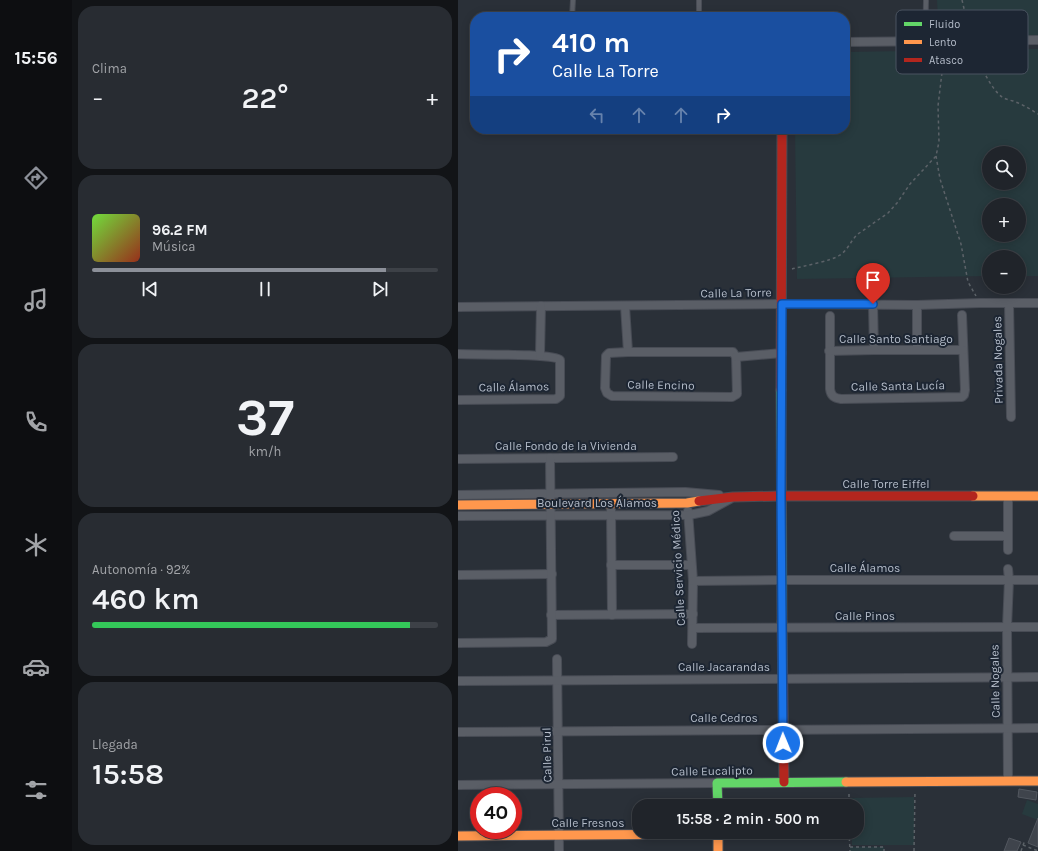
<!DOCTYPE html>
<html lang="es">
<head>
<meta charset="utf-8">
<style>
	body { margin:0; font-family:Karla,sans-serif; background:#282c32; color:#f1f3f6; height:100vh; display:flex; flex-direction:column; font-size:15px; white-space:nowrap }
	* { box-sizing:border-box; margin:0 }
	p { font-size:13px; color:#a2a4a8 }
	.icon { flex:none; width:22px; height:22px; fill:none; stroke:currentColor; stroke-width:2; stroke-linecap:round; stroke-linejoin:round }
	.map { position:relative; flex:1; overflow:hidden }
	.side { display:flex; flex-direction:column; gap:6px; padding:6px; background:#121417; width:386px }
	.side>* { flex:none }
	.banner { position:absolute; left:12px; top:12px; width:380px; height:122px; border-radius:16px; box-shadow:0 2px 10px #0003,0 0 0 1px #3d4147; background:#1a4fa0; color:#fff; overflow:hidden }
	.tools { position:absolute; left:524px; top:146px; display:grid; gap:8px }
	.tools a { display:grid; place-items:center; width:44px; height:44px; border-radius:50%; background:#20242a; box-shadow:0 2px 10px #0003,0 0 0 1px #3d4147; font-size:20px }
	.speed { position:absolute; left:12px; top:787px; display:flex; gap:8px; font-size:20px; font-weight:700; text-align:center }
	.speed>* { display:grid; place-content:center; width:52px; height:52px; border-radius:50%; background:#20242a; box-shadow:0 2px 10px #0003,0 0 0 1px #3d4147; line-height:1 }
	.speed .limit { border:6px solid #d22; background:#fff; color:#111 }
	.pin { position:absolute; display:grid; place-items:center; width:34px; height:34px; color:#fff; margin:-41px -17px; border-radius:50% 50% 50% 0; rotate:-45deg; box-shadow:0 0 4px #0007 }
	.pin .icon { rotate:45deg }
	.me { position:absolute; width:44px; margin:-22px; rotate:359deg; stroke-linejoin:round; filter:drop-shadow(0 0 3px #0008) }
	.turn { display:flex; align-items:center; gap:14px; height:84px; padding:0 16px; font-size:18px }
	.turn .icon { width:52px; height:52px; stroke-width:2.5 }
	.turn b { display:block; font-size:28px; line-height:34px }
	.lanes { display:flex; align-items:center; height:38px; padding:0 16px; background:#0003; justify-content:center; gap:20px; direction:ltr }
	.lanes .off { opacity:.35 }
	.big { font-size:30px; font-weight:600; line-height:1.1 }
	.side .tile { flex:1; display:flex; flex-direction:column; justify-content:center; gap:6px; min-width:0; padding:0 14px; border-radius:16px; background:#282c32 }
	.side .dial { align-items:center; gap:0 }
	.dial b { font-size:52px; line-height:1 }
	.song { display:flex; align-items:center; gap:12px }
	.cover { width:48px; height:48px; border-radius:6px; background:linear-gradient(135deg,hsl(100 70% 55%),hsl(10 70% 35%)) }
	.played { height:4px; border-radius:2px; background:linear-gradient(90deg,#8c9099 85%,#3d4147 85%) }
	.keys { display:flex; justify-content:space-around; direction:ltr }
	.heat { display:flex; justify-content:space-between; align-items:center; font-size:22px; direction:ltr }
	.charge { height:6px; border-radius:3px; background:linear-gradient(90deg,#34c759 92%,#3d4147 0) }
	.trip { position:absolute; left:174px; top:799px; width:232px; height:40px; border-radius:16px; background:#20242a; box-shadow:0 2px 10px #0003,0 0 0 1px #3d4147; font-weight:600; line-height:40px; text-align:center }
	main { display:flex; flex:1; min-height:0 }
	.tab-bar { display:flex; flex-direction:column; width:72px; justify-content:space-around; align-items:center; background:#0d0e11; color:#a2a4a8 }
	.tab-bar .icon { width:28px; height:28px }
	.tab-bar .current { color:#8c9099 }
	.tab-bar b { font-size:18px; color:#f1f3f6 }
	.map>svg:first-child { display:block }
</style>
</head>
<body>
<main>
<nav class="tab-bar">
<b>15:56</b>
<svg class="icon current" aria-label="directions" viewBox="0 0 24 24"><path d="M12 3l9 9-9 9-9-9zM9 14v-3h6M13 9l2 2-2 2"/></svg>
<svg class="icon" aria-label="music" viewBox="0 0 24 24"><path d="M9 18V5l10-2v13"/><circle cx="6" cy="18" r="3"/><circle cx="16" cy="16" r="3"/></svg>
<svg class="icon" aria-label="phone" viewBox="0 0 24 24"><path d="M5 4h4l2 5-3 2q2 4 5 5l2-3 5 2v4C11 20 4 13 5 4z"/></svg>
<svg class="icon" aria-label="climate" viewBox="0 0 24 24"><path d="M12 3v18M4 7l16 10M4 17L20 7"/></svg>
<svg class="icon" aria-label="car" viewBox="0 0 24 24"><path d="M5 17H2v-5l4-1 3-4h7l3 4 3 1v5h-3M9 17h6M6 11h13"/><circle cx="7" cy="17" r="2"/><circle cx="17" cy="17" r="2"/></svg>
<svg class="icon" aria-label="filters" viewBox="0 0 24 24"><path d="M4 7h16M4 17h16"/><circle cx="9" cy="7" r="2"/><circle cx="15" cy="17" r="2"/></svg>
</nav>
<section class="side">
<div class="tile"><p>Clima</p>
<div class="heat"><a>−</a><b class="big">22°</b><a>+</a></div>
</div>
<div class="tile">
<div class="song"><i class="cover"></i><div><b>96.2 FM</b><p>Música</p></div></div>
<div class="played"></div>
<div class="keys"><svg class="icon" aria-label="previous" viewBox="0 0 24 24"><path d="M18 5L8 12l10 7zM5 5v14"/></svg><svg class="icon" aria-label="pause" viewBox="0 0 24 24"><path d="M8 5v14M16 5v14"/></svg><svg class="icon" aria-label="next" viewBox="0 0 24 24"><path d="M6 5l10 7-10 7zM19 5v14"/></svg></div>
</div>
<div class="tile dial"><b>37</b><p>km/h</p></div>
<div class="tile"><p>Autonomía · 92%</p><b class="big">460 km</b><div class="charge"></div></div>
<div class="tile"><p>Llegada</p><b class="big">15:58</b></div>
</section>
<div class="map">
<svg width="580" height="851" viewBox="0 0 580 851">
	<rect width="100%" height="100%" fill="#2a3038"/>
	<g fill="#273a3e" fill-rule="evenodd">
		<polygon points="479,0 580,0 580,36 481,37"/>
		<path d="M 580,49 L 580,276 L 561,276 L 561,257 L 531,257 L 531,276 L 339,279 L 337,129 L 387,129 L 387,52 ZM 531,153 L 561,153 L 561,183 L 531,183 ZM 531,205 L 561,205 L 561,235 L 531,235 Z"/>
		<polygon points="456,797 456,845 394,845 394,832 399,832 399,806 394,806 393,798"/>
		<polygon points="569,800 580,804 580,820 564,814"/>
		<rect x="392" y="847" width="34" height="4"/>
	</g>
	<g fill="#3f444c" stroke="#52575f">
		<polygon points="561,789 579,792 578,800 560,797"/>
		<polygon points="580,818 580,847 570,843"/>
		<polygon points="551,838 563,842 559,851 546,851"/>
	</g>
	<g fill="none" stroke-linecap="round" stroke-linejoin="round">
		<defs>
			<g id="lane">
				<path d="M 468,0 C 468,10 466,26 475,34 C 478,36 483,38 487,40"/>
				<polyline points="114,17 115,0"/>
				<polyline points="241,17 241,0"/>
			</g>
			<g id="street">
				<polyline points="387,42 580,40"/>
				<polyline points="551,303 553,417"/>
				<polyline points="415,304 416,350"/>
				<polyline points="459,305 459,350"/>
				<polyline points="167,306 170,352"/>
				<polyline points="0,307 324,304 459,305 522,303 580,303"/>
				<path d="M 372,316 L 372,389 C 373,396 376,398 383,399 L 504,397 L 506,395 L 507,390 L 504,315"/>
				<polyline points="371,351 416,350 505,350"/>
				<polygon points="170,352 275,352 278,357 279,394 274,397 154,396 149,393 147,388 148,356 151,353"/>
				<path d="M 0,354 C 15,355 95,353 102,360 L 102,396 L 98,399 L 0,400"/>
				<polyline points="82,355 83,306"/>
				<polyline points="278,357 324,353"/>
				<polyline points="0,459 215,457"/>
				<polyline points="0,495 227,492 261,495"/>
				<polyline points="153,510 154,615"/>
				<polyline points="230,511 235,581 234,644"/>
				<polyline points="0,516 231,515 250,511 272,499"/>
				<polyline points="496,536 550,536"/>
				<polyline points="550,550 550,496"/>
				<polyline points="153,565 233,565"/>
				<polyline points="550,569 551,580 549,627 550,781"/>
				<polyline points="0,575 94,574"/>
				<polyline points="235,581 324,580 580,580"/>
				<polyline points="93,615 235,614"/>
				<polyline points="235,628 580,627"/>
				<polyline points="0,643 88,642 94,639 92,458"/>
				<polyline points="99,659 101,851"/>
				<polyline points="0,681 580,677"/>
				<polyline points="0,732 580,728"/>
				<polyline points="0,785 259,783"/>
			</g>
			<g id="fast">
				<polyline points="323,390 324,622"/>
				<polyline points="260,806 259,783 388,782"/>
			</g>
			<g id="slow">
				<polyline points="515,496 580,496"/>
				<polyline points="0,505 229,503 241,501"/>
				<polyline points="388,782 580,781"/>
				<polyline points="260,832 260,851"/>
				<polyline points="0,836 260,834"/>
			</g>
			<g id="jam">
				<polyline points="323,390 324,129"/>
				<polyline points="241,501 275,497 323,496 515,496"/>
				<polyline points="324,622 326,782"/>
			</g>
		</defs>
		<use href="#lane" stroke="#484c55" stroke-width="6"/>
		<use href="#street" stroke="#484c55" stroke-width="10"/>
		<use href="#fast" stroke="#484c55" stroke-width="11"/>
		<use href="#slow" stroke="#484c55" stroke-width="11"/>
		<use href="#jam" stroke="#484c55" stroke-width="11"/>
		<g stroke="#5c6268" stroke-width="1.5" stroke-dasharray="3 3" stroke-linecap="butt">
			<polyline points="504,0 512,34"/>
			<path d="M 517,48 C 519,61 533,89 544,97 C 547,99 551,100 555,101 C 564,104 572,109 580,114"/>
			<polyline points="478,156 482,179 503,244 510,282 518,296"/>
			<path d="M 334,269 C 345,266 374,261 382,255 C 390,250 393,240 400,234 L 430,213 L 439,203 L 452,184 L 478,156 L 481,142 L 480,106 L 485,64 L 487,48"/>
			<polyline points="391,794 391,806"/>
			<polyline points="391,832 392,851"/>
			<polyline points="565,845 580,851"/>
			<polyline points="392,847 426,847 426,851"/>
			<polyline points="456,851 457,791"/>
			<polyline points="563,851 567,840"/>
		</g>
		<use href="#lane" stroke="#5a5e66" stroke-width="4"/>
		<use href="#street" stroke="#5a5e66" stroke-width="8"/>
		<use href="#fast" stroke="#63d668" stroke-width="9"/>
		<use href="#slow" stroke="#ff974d" stroke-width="9"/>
		<use href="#jam" stroke="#b3261e" stroke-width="9"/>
	</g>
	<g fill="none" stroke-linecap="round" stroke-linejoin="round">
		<defs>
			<polyline id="route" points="325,743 323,496 324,304 415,304"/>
		</defs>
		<use href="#route" stroke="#114b97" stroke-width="10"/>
		<use href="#route" stroke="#1a73e8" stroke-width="7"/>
	</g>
	<g text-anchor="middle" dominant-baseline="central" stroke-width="4" stroke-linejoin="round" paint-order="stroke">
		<g font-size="12" fill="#b4bcc9" stroke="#1d2633">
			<text transform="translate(278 293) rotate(-1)">Calle La Torre</text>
			<text x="438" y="339">Calle Santo Santiago</text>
			<text transform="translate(540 360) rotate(-91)">Privada Nogales</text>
			<text transform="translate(203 385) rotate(1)">Calle Encino</text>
			<text transform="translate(440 386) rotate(-1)">Calle Santa Lucía</text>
			<text transform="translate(56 387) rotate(-1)">Calle Álamos</text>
			<text x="108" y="446">Calle Fondo de la Vivienda</text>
			<text x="428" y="484">Calle Torre Eiffel</text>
			<text x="139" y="503">Boulevard Los Álamos</text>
			<text transform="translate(220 568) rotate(-93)">Calle Servicio Médico</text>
			<text x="407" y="568">Calle Álamos</text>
			<text x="407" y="616">Calle Pinos</text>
			<text x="266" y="667">Calle Jacarandas</text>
			<text transform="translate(537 681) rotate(-91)">Calle Nogales</text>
			<text x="266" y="718">Calle Cedros</text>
			<text transform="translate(89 755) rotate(-91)">Calle Pirul</text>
			<text transform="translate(254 771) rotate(-1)">Calle Eucalipto</text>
			<text x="130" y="823">Calle Fresnos</text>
		</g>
	</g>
	<rect x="438" y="10" width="132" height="64" rx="6" fill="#1d2633" stroke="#4a5360" stroke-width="1"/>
	<rect x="446" y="22" width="18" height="4" fill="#63d668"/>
	<rect x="446" y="40" width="18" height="4" fill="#ff974d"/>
	<rect x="446" y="58" width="18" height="4" fill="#b3261e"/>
	<g font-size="11" fill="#b4bcc9">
		<text x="471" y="28">Fluido</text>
		<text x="471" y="46">Lento</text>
		<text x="471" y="64">Atasco</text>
	</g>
</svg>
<div class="tools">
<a><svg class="icon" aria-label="search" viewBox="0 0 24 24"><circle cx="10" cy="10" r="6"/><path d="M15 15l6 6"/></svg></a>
<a>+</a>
<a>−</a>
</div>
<div class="speed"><div class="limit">40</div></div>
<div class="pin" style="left:415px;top:304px;background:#d93025"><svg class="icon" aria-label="arrive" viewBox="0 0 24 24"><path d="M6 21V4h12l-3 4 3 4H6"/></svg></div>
<svg class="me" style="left:325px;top:743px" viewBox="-20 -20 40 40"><circle r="17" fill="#1a73e8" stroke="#fff" stroke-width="3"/><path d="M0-11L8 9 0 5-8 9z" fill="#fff"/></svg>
<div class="trip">15:58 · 2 min · 500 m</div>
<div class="banner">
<div class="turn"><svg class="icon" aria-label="right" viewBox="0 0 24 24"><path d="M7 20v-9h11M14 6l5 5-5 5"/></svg><div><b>410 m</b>Calle La Torre</div></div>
<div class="lanes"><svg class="icon off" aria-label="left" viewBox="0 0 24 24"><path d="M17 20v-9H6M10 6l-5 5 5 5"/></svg><svg class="icon off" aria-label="ahead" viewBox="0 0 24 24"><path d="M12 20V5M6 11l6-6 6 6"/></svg><svg class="icon off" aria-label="ahead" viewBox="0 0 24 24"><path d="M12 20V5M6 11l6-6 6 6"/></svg><svg class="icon" aria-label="right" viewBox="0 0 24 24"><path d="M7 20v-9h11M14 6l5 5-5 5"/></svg></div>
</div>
</div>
</main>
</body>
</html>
